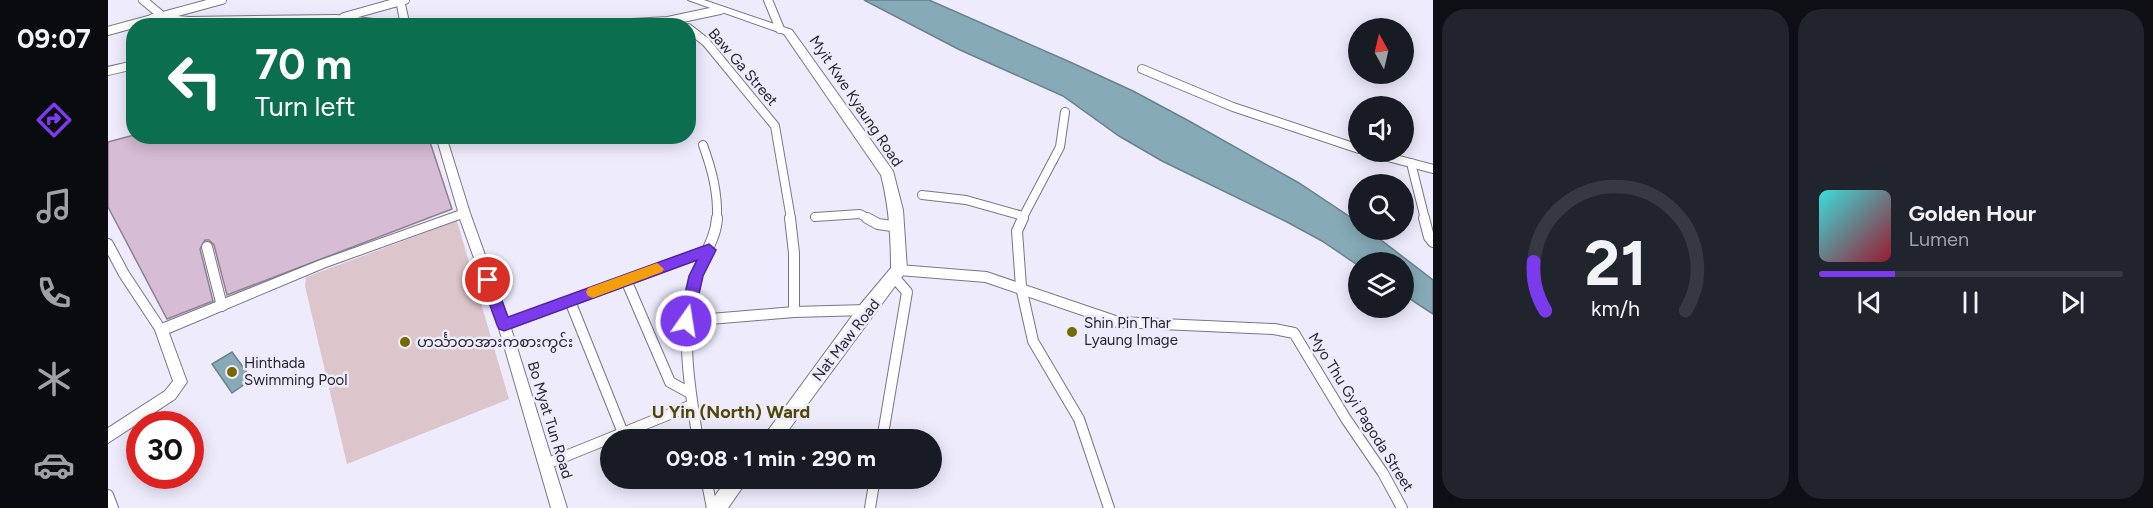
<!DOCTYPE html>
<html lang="en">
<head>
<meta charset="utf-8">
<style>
	body { margin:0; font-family:Figtree,"Noto Sans Myanmar",sans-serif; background:#20242c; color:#f1f3f6; height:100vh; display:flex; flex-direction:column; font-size:22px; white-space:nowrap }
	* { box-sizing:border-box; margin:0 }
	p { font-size:20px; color:#9ea1a6 }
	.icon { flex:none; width:33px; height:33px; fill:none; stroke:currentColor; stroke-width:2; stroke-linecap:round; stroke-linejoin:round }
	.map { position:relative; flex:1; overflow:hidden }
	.panel { display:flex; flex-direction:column; gap:9px; padding:9px; background:#0d0f14; width:720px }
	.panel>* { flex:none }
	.guide { position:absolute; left:18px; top:18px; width:570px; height:126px; border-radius:24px; box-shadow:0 3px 15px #0003; background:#0b6e4f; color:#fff; overflow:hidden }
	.needle { width:39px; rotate:352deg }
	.tools { position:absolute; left:1240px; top:18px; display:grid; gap:12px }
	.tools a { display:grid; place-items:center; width:66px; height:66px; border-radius:50%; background:#171b24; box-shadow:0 3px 15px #0003; font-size:30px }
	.speed { position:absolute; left:18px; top:411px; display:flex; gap:12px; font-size:30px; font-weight:700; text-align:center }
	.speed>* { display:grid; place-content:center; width:78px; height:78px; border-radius:50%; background:#171b24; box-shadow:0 3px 15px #0003; line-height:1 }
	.speed .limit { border:9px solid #d22; background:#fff; color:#111 }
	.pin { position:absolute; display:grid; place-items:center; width:51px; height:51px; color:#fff; margin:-26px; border:3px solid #fff; border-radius:50%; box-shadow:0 2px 6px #0007 }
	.me { position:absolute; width:66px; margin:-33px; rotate:13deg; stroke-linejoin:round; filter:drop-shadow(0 0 4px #0008) }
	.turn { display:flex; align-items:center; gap:21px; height:126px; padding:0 30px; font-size:27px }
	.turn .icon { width:78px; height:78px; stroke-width:2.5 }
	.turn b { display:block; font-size:42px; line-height:51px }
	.panel .widget { flex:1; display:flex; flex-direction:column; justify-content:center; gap:9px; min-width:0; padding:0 21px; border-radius:24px; background:#20242c }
	.panel .dial { align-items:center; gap:0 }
	.dial svg { height:156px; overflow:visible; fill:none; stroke:#363941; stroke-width:7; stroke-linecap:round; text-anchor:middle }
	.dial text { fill:#f1f3f6; stroke:none }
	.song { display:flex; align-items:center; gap:18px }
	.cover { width:72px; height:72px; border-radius:9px; background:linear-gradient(135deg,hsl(180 70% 55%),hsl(350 70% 35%)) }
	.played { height:6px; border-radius:3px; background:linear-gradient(90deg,#7c3aed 25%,#363941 25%) }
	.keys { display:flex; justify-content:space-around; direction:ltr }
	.panel .tiles { flex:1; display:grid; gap:9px; grid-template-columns:repeat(2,1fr) }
	.trip { position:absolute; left:492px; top:429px; width:342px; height:60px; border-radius:30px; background:#171b24; box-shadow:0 3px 15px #0003; font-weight:700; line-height:60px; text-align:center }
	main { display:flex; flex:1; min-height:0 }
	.menu { display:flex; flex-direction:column; width:108px; justify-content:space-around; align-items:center; background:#090b0e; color:#9ea1a6 }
	.menu .icon { width:42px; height:42px }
	.menu .active { color:#7c3aed }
	.menu b { font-size:27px; color:#f1f3f6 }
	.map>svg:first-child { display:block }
</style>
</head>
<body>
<main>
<nav class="menu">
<b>09:07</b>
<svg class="icon active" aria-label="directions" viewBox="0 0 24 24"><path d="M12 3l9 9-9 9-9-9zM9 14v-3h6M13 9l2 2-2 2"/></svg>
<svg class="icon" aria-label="music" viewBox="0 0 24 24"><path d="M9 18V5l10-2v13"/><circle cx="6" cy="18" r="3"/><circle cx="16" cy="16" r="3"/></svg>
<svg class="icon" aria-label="phone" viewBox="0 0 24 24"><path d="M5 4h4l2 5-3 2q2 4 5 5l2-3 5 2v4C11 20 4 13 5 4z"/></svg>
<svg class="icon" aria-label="climate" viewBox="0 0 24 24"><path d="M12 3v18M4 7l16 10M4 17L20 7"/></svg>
<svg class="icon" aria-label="car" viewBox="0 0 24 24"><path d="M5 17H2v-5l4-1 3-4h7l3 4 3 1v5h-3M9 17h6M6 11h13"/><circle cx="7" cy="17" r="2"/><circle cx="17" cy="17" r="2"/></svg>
</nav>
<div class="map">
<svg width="1325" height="508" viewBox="0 0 1325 508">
	<rect width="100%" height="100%" fill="#eeebfd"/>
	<polygon fill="#dcc5cb" points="349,221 401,399 239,464 197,286 198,277"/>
	<g fill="#86aab8" stroke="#6a828e" stroke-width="1.5">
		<polygon points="756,0 821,0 962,62 1025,91 1081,121 1191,183 1251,223 1251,230 1260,230 1325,280 1325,314 1296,295 1296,262 1251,262 1251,266 1214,241 1179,222 1054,161 1011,136 955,96 852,50"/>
		<polygon points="124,352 144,379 124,393 104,364"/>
	</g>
	<polygon fill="#d6bcd5" stroke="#8e818e" stroke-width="1.5" points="26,135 320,136 344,209 119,295 106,245 101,240 97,240 92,249 105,301 59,319 0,207 0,142"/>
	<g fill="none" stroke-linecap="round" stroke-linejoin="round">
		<defs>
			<g id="minor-far1">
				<polyline points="35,0 58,19"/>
				<polyline points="660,0 672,29"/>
				<polyline points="236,17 297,0"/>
				<polyline points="45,18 81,21 228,19 294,26"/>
				<polyline points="470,26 560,21 612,10"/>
				<polyline points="580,28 598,42 667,126 683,219"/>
				<polyline points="0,31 114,0"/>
				<polyline points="1034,69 1125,107 1251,149"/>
				<polyline points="0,71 26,65"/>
				<path d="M 595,145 C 604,170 610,192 609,219"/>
				<polyline points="1261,152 1325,169"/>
				<polyline points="1303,163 1317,219"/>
				<polyline points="814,195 858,200 915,216"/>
				<polyline points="707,217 752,214 761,219"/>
				<polyline points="914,219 952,147 957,112"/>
			</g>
			<g id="minor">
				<polyline points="682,218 686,253 686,312"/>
				<polyline points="759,218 770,224 791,227"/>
				<polyline points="915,218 909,231 913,287 925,341 971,419 1001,508"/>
				<polyline points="1316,218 1321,237 1325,242"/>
				<polyline points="0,244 16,274 53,330"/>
				<polyline points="99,247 114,306"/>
				<polyline points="791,270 878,277 1010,322 1166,329 1186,333 1238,419 1275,473 1294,508"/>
				<polyline points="518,280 562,382 582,393"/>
				<polyline points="462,301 515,433"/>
				<polyline points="578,321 686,312 758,310"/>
				<polyline points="396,325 601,250"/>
				<path d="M 590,440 C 581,385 572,333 587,279 C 593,258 608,240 609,218"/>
				<polyline points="774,440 799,292 786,277"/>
				<polyline points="438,464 584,405"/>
				<polyline points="598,478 604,508"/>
				<polyline points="0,495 5,508"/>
				<polyline points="762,508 767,478"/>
			</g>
			<g id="tertiary">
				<polygon points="288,0 296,0 302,26 293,26"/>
				<polygon points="328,136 338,136 362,213 402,325 459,508 443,508 390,325 352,219 218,267 61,333 79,382 67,399 0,443 0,428 57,391 65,381 47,330 48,326 210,261 350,211"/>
			</g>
			<g id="primary">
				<path d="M 580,0 L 596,0 L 684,30 L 785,171 L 795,210 L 799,270 L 673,440 L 653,440 L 752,305 L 783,268 C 783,237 781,206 773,175 L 676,34 Z"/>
				<polygon points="620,478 641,478 620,508 598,508"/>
			</g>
		</defs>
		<use href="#minor-far1" stroke="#787686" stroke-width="10"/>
		<use href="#minor" stroke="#787686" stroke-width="12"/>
		<use href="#tertiary" stroke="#787686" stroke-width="2"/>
		<use href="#primary" stroke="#787686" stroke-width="2"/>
		<use href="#minor-far1" stroke="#fff" stroke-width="8"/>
		<use href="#minor" stroke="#fff" stroke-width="10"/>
		<use href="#tertiary" fill="#fff" fill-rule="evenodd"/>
		<use href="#primary" fill="#fff" fill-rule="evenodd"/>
	</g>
	<polygon fill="#7c3aed" stroke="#51269a" stroke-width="1.5" points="601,244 608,250 595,276 585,321 583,326 578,327 573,326 571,321 581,276 589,260 396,331 391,329 389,325 373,280 375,276 385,276 400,317"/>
	<polygon fill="#f59e0b" points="549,263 556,269 554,272 485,298 480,296 478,292 480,288"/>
	<g fill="#756900" stroke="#eeebfd" stroke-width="2">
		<circle cx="964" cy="332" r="6"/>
		<circle cx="297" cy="342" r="6"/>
		<circle cx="124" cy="372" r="6"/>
	</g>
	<g text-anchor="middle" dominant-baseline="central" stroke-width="5" stroke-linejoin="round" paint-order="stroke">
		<g font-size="15" fill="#27262d" stroke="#eeebfd">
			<text transform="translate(635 67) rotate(49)">Baw Ga Street</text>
			<text transform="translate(748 101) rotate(56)">Myit Kwe Kyaung Road</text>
			<text transform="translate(738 340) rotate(-52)">Nat Maw Road</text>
			<text transform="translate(1253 412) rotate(58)">Myo Thu Gyi Pagoda Street</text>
			<text transform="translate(442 420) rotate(73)">Bo Myat Tun Road</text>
		</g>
		<g font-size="15" fill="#27262d" stroke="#eeebfd" text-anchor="start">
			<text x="976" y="323">Shin Pin Thar<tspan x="976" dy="17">Lyaung Image</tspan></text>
			<text x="309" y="342">ဟင်္သာတအားကစားကွင်း</text>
			<text x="136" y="363">Hinthada<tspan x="136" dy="17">Swimming Pool</tspan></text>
		</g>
		<g font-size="18" font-weight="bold" fill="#504705" stroke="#eeebfd">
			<text x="623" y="412">U Yin (North) Ward</text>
		</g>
	</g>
</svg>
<div class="tools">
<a><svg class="needle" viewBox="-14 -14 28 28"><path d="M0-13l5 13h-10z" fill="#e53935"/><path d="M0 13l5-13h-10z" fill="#9ea1a6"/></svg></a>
<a><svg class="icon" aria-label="sound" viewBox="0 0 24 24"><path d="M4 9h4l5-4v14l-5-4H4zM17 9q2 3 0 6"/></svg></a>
<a><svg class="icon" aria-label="search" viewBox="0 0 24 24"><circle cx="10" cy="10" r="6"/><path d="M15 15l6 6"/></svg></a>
<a><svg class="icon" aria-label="layers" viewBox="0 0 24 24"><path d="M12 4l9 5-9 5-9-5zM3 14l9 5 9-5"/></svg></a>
</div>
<div class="speed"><div class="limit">30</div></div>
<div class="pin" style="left:380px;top:280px;background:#d93025"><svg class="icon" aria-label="arrive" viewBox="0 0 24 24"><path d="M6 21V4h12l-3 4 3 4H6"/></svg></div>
<svg class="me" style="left:578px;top:321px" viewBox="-20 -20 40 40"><circle r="17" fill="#7c3aed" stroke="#fff" stroke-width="3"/><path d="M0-11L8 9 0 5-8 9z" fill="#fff"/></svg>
<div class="trip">09:08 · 1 min · 290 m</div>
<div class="guide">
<div class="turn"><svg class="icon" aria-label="left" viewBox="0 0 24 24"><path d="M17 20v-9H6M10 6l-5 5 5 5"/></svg><div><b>70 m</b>Turn left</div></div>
</div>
</div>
<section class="panel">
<div class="tiles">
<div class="widget dial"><svg viewBox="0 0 100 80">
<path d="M14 69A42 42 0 1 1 86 69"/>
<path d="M14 69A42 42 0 0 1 8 44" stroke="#7c3aed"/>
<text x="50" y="56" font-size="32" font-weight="700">21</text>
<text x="50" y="72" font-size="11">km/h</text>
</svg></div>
<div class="widget">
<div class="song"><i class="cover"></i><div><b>Golden Hour</b><p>Lumen</p></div></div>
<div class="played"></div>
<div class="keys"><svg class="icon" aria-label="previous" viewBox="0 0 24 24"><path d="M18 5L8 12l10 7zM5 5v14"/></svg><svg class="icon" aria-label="pause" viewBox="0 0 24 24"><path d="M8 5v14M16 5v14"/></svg><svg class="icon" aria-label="next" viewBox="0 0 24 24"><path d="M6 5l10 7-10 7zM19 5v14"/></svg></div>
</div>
</div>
</section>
</main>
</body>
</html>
